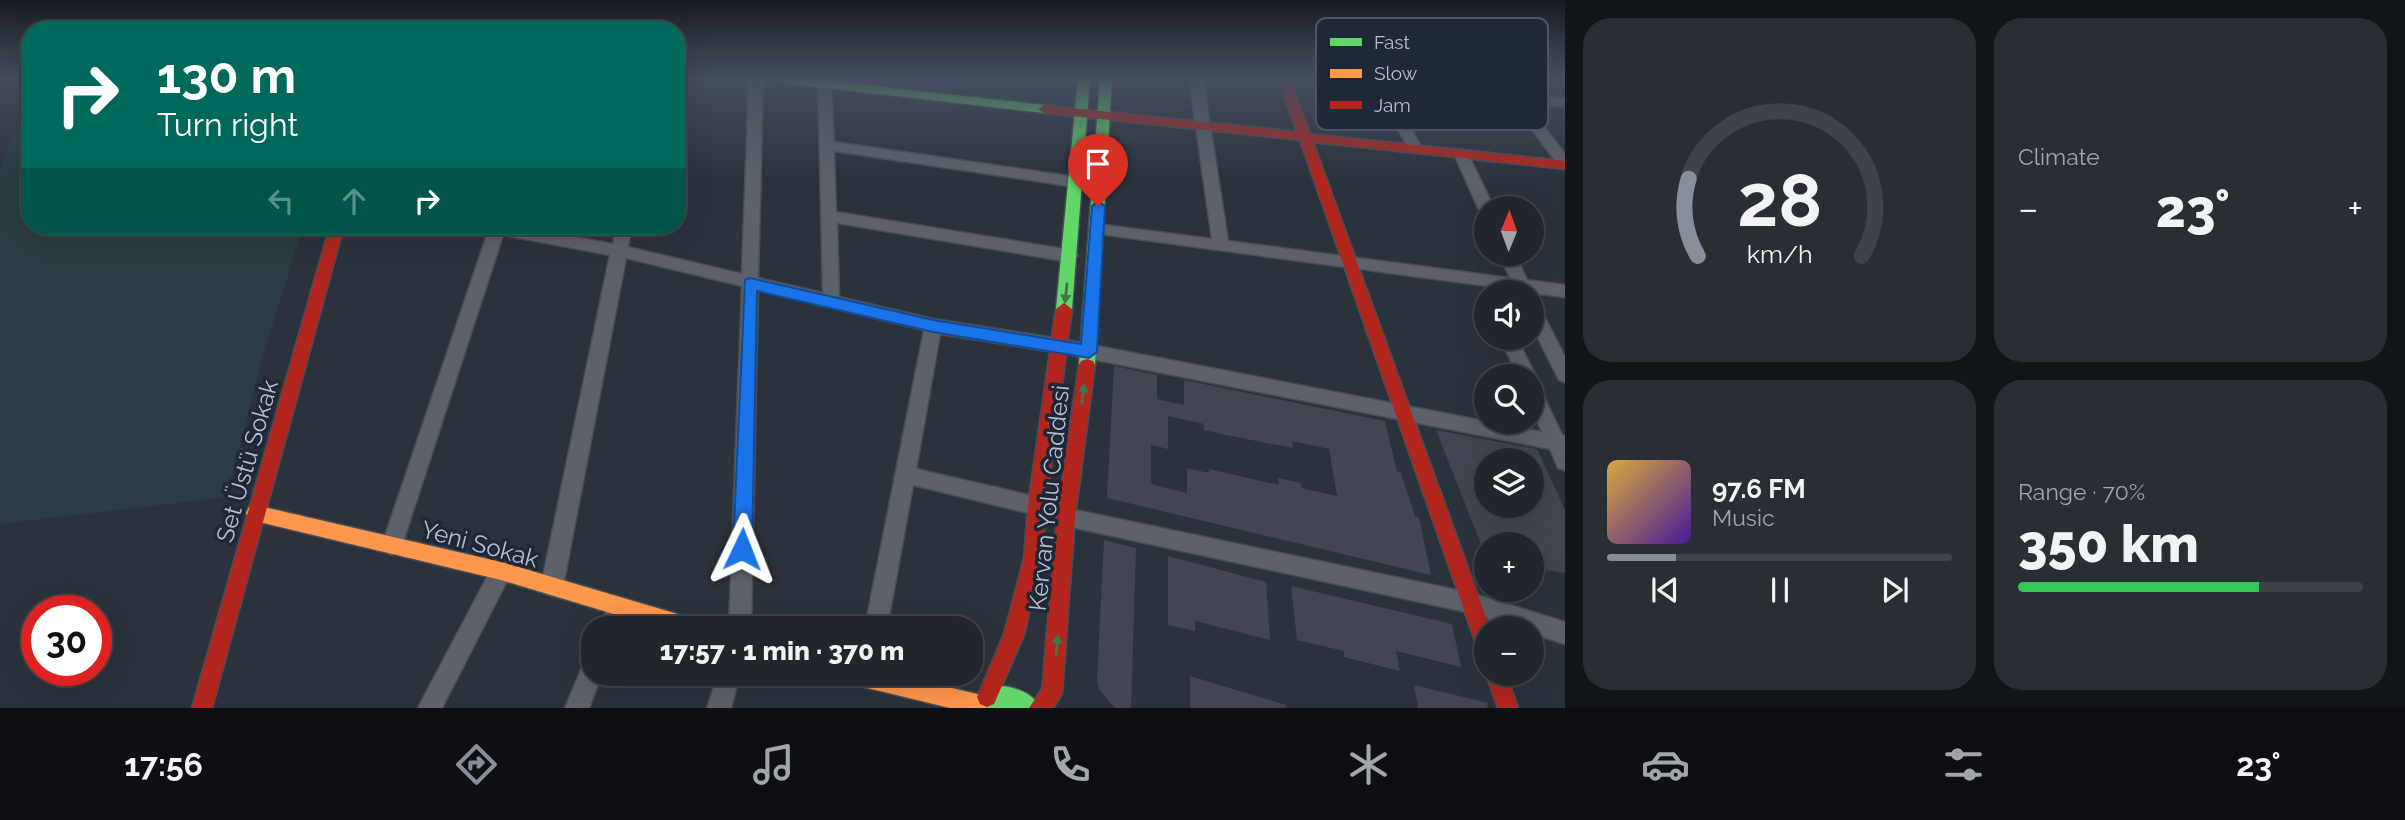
<!DOCTYPE html>
<html lang="en">
<head>
<meta charset="utf-8">
<style>
	body { margin:0; font-family:Raleway,sans-serif; background:#292e35; color:#f1f3f6; height:100vh; display:flex; flex-direction:column; font-size:26px; white-space:nowrap }
	* { box-sizing:border-box; margin:0 }
	p { font-size:23px; color:#a2a5aa }
	.icon { flex:none; width:38px; height:38px; fill:none; stroke:currentColor; stroke-width:2; stroke-linecap:round; stroke-linejoin:round }
	.map { position:relative; flex:1; overflow:hidden }
	.sheet { display:flex; flex-direction:column; gap:18px; padding:18px; background:#121519; width:840px }
	.sheet>* { flex:none }
	.guide { position:absolute; left:21px; top:21px; width:665px; height:214px; border-radius:28px; box-shadow:0 7px 28px #0002,0 0 0 2px #3e4349; background:#00695c; color:#fff; overflow:hidden }
	.needle { width:46px; rotate:1deg }
	.buttons { position:absolute; left:1474px; top:196px; display:grid; gap:14px }
	.buttons a { display:grid; place-items:center; width:70px; height:70px; border-radius:50%; background:#21262d; box-shadow:0 7px 28px #0002,0 0 0 2px #3e4349; font-size:35px }
	.speed { position:absolute; left:21px; top:595px; display:flex; gap:14px; font-size:35px; font-weight:700; text-align:center }
	.speed>* { display:grid; place-content:center; width:91px; height:91px; border-radius:50%; background:#21262d; box-shadow:0 7px 28px #0002,0 0 0 2px #3e4349; line-height:1 }
	.speed .limit { border:10px solid #d22; background:#fff; color:#111 }
	.pin { position:absolute; display:grid; place-items:center; width:60px; height:60px; color:#fff; margin:-72px -30px; border-radius:50% 50% 50% 0; rotate:-45deg; box-shadow:0 0 7px #0007 }
	.pin .icon { rotate:45deg }
	.me { position:absolute; width:77px; margin:-38px; rotate:2deg; stroke-linejoin:round; filter:drop-shadow(0 0 5px #0008) }
	.turn { display:flex; align-items:center; gap:24px; height:147px; padding:0 21px; font-size:32px }
	.turn .icon { width:91px; height:91px; stroke-width:2.5 }
	.turn b { display:block; font-size:49px; line-height:60px }
	.lanes { display:flex; align-items:center; height:66px; padding:0 21px; background:#0003; justify-content:center; gap:35px; direction:ltr }
	.lanes .off { opacity:.35 }
	.big { font-size:52px; font-weight:800; line-height:1.1 }
	.sheet .widget { flex:1; display:flex; flex-direction:column; justify-content:center; gap:10px; min-width:0; padding:0 24px; border-radius:28px; background:#292e35 }
	.sheet .dial { align-items:center; gap:0 }
	.dial svg { height:182px; overflow:visible; fill:none; stroke:#3e4349; stroke-width:7; stroke-linecap:round; text-anchor:middle }
	.dial text { fill:#f1f3f6; stroke:none }
	.song { display:flex; align-items:center; gap:21px }
	.cover { width:84px; height:84px; border-radius:10px; background:linear-gradient(135deg,hsl(40 70% 55%),hsl(260 70% 35%)) }
	.played { height:7px; border-radius:4px; background:linear-gradient(90deg,#878e9a 20%,#3e4349 20%) }
	.keys { display:flex; justify-content:space-around; direction:ltr }
	.heat { display:flex; justify-content:space-between; align-items:center; font-size:38px; direction:ltr }
	.charge { height:10px; border-radius:5px; background:linear-gradient(90deg,#34c759 70%,#3e4349 0) }
	.sheet .tiles { flex:1; display:grid; gap:18px; grid-template-columns:repeat(2,1fr) }
	.trip { position:absolute; left:581px; top:616px; width:402px; height:70px; border-radius:28px; background:#21262d; box-shadow:0 7px 28px #0002,0 0 0 2px #3e4349; font-weight:800; line-height:70px; text-align:center }
	.tab-bar { display:flex; height:112px; justify-content:space-around; align-items:center; background:#0d0f12; color:#a2a5aa }
	.tab-bar .icon { width:49px; height:49px }
	.tab-bar .selected { color:#878e9a }
	.tab-bar b { font-size:32px; color:#f1f3f6 }
	main { display:flex; flex:1; min-height:0 }
	.map>svg:first-child { display:block }
</style>
</head>
<body>
<main>
<div class="map">
<svg width="1565" height="708" viewBox="0 0 1565 708">
	<rect width="100%" height="100%" fill="#2c323c"/>
	<polygon fill="#293d42" points="30,90 30,226 303,226 260,366 227,497 0,524 0,169"/>
	<g fill="#414650" fill-rule="evenodd">
		<path d="M 1114,366 L 1157,375 L 1157,399 L 1184,405 L 1184,380 L 1385,421 L 1397,472 L 1401,473 L 1415,516 L 1419,517 L 1431,575 L 1107,498 ZM 1168,416 L 1204,424 L 1204,430 L 1226,435 L 1293,448 L 1292,441 L 1329,449 L 1337,496 L 1301,488 L 1301,483 L 1278,478 L 1279,485 L 1209,469 L 1209,473 L 1187,468 L 1187,493 L 1154,485 L 1151,482 L 1151,445 L 1168,449 Z"/>
		<path d="M 1436,430 L 1537,449 L 1565,510 L 1565,573 L 1531,568 L 1531,544 L 1481,544 ZM 1486,460 L 1531,460 L 1531,506 L 1486,506 Z"/>
		<polygon points="1104,540 1136,548 1131,708 1115,708 1099,689 1097,681"/>
		<polygon points="1168,556 1266,582 1270,640 1195,621 1195,631 1168,625"/>
		<polygon points="1291,586 1452,624 1461,667 1396,651 1400,671 1344,657 1344,651 1297,640"/>
		<polygon points="1190,676 1286,705 1286,708 1190,708"/>
		<polygon points="1414,685 1488,703 1487,708 1418,708"/>
	</g>
	<g fill="none" stroke-linecap="round" stroke-linejoin="round">
		<defs>
			<g id="street">
				<polygon points="749,79 763,79 758,278 823,293 818,79 831,79 834,142 1076,177 1083,182 1076,187 834,151 836,212 1070,250 1078,256 1070,262 837,223 839,297 933,319 1061,339 1542,432 1531,408 1531,376 1518,376 1500,338 1517,338 1536,376 1534,381 1537,382 1562,435 1565,436 1565,470 1558,468 1550,449 1061,353 940,334 916,469 1037,497 1066,508 1471,593 1565,622 1565,644 1531,633 1531,628 1517,628 1471,613 1066,526 1036,515 913,485 887,628 865,628 924,330 758,290 751,628 729,628 742,286 626,258 563,586 560,593 552,596 544,593 541,586 610,255 503,235 402,545 399,552 392,555 385,552 382,545 488,232 480,230 477,226 513,226 613,244 616,226 632,226 628,247 742,274"/>
				<polygon points="1189,79 1203,79 1228,241 1510,278 1499,254 1515,254 1527,280 1565,285 1565,297 1533,293 1531,296 1531,292 1092,233 1089,229 1097,224 1212,239"/>
				<polygon points="1370,79 1382,79 1422,148 1420,151 1410,151"/>
				<polygon points="1494,79 1507,79 1520,95 1565,99 1565,107 1527,104 1565,154 1565,169 1560,167"/>
				<polygon points="1461,149 1468,154 1494,208 1486,208 1486,213 1478,208 1454,154"/>
				<polygon points="1531,300 1537,302 1565,357 1565,382 1559,380 1531,324"/>
				<polygon points="501,561 508,564 512,571 442,708 418,708 494,564"/>
				<polygon points="619,597 627,600 630,607 621,628 599,628 611,600"/>
				<polygon points="593,657 593,674 602,674 589,708 565,708 585,660"/>
				<polygon points="718,674 740,674 731,708 707,708"/>
			</g>
			<g id="fast">
				<polygon points="777,79 810,79 1044,105 1050,109 1044,113 783,83"/>
				<polygon points="1078,79 1090,79 1072,309 1064,315 1056,309"/>
				<polygon points="1100,79 1112,79 1095,365 1093,369 1081,369 1079,365"/>
				<path d="M 998,686 C 1014,686 1034,693 1040,708 L 968,708 L 967,704 L 970,697 Z"/>
			</g>
			<g id="slow">
				<polygon points="255,505 501,562 691,618 698,621 701,628 660,628 501,580 255,521 249,519 246,513 249,507"/>
				<polygon points="841,674 893,674 977,694 984,697 987,704 986,708 950,708 851,684 844,681"/>
			</g>
			<g id="jam">
				<polygon points="1278,79 1290,79 1310,134 1565,161 1565,169 1313,142 1490,628 1486,628 1486,654 1479,651 1476,644 1300,140 1044,113 1038,109 1044,105 1297,132"/>
				<polygon points="330,226 344,226 212,708 192,708"/>
				<polygon points="1064,303 1072,309 1046,506 1042,558 1024,635 994,704 987,707 980,704 977,697 1004,634 1024,558 1028,506 1056,309"/>
				<polygon points="1087,359 1093,361 1095,365 1075,517 1062,694 1053,708 1029,708 1042,689 1057,517 1079,365 1081,361"/>
				<polygon points="1486,674 1506,674 1518,708 1498,708"/>
			</g>
		</defs>
		<use href="#street" stroke="#474d55" stroke-width="3"/>
		<use href="#fast" stroke="#474d55" stroke-width="3"/>
		<use href="#slow" stroke="#474d55" stroke-width="3"/>
		<use href="#jam" stroke="#474d55" stroke-width="3"/>
		<use href="#street" fill="#5d626a" fill-rule="evenodd"/>
		<use href="#fast" fill="#63d668" fill-rule="evenodd"/>
		<use href="#slow" fill="#ff974d" fill-rule="evenodd"/>
		<use href="#jam" fill="#b3261e" fill-rule="evenodd"/>
	</g>
	<defs><path id="oneway-solid" d="M-6-.8H1V-3.2L6.5 0L1 3.2V.8H-6Z" transform="scale(1.75)"/></defs>
	<g fill="#3e764d">
		<use href="#oneway-solid" transform="translate(1066 293) rotate(96)"/>
		<use href="#oneway-solid" transform="translate(1083 394) rotate(-82)"/>
		<use href="#oneway-solid" transform="translate(1057 645) rotate(-86)"/>
	</g>
	<linearGradient id="sky" x2="0" y2="1"><stop stop-color="#181c21"/><stop offset="0.44" stop-color="#454f61"/><stop offset="1" stop-color="#454f61" stop-opacity="0"/></linearGradient>
	<rect width="1565" height="178" fill="url(#sky)"/>
	<polygon fill="#1a73e8" stroke="#114b97" stroke-width="2" points="1098,201 1105,206 1097,352 1089,358 933,332 757,291 752,549 749,555 742,557 736,555 733,549 745,280 750,278 933,320 1081,344 1092,206"/>
	<g text-anchor="middle" dominant-baseline="central" stroke-width="7" stroke-linejoin="round" paint-order="stroke">
		<g font-size="24" fill="#b8bfcc" stroke="#1f2837">
			<text transform="translate(247 461) rotate(-74)">Set Üstü Sokak</text>
			<text transform="translate(1049 498) rotate(-84)">Kervan Yolu Caddesi</text>
			<text transform="translate(480 544) rotate(15)">Yeni Sokak</text>
		</g>
	</g>
	<rect x="1316" y="18" width="232" height="112" rx="10" fill="#1f2837" stroke="#4d5564" stroke-width="2"/>
	<rect x="1330" y="38" width="32" height="8" fill="#63d668"/>
	<rect x="1330" y="69" width="32" height="9" fill="#ff974d"/>
	<rect x="1330" y="101" width="32" height="8" fill="#b3261e"/>
	<g font-size="19" fill="#b8bfcc">
		<text x="1374" y="49">Fast</text>
		<text x="1374" y="80">Slow</text>
		<text x="1374" y="112">Jam</text>
	</g>
</svg>
<div class="buttons">
<a><svg class="needle" viewBox="-14 -14 28 28"><path d="M0-13l5 13h-10z" fill="#e53935"/><path d="M0 13l5-13h-10z" fill="#a2a5aa"/></svg></a>
<a><svg class="icon" aria-label="sound" viewBox="0 0 24 24"><path d="M4 9h4l5-4v14l-5-4H4zM17 9q2 3 0 6"/></svg></a>
<a><svg class="icon" aria-label="search" viewBox="0 0 24 24"><circle cx="10" cy="10" r="6"/><path d="M15 15l6 6"/></svg></a>
<a><svg class="icon" aria-label="layers" viewBox="0 0 24 24"><path d="M12 4l9 5-9 5-9-5zM3 14l9 5 9-5"/></svg></a>
<a>+</a>
<a>−</a>
</div>
<div class="speed"><div class="limit">30</div></div>
<div class="pin" style="left:1098px;top:206px;background:#d93025"><svg class="icon" aria-label="arrive" viewBox="0 0 24 24"><path d="M6 21V4h12l-3 4 3 4H6"/></svg></div>
<svg class="me" style="left:742px;top:549px" viewBox="-20 -20 40 40"><path d="M0-17L14 15 0 8-14 15z" fill="#1a73e8" stroke="#fff" stroke-width="4"/></svg>
<div class="trip">17:57 · 1 min · 370 m</div>
<div class="guide">
<div class="turn"><svg class="icon" aria-label="right" viewBox="0 0 24 24"><path d="M7 20v-9h11M14 6l5 5-5 5"/></svg><div><b>130 m</b>Turn right</div></div>
<div class="lanes"><svg class="icon off" aria-label="left" viewBox="0 0 24 24"><path d="M17 20v-9H6M10 6l-5 5 5 5"/></svg><svg class="icon off" aria-label="ahead" viewBox="0 0 24 24"><path d="M12 20V5M6 11l6-6 6 6"/></svg><svg class="icon" aria-label="right" viewBox="0 0 24 24"><path d="M7 20v-9h11M14 6l5 5-5 5"/></svg></div>
</div>
</div>
<section class="sheet">
<div class="tiles">
<div class="widget dial"><svg viewBox="0 0 100 80">
<path d="M14 69A42 42 0 1 1 86 69"/>
<path d="M14 69A42 42 0 0 1 10 35" stroke="#878e9a"/>
<text x="50" y="56" font-size="32" font-weight="700">28</text>
<text x="50" y="72" font-size="11">km/h</text>
</svg></div>
<div class="widget"><p>Climate</p>
<div class="heat"><a>−</a><b class="big">23°</b><a>+</a></div>
</div>
<div class="widget">
<div class="song"><i class="cover"></i><div><b>97.6 FM</b><p>Music</p></div></div>
<div class="played"></div>
<div class="keys"><svg class="icon" aria-label="previous" viewBox="0 0 24 24"><path d="M18 5L8 12l10 7zM5 5v14"/></svg><svg class="icon" aria-label="pause" viewBox="0 0 24 24"><path d="M8 5v14M16 5v14"/></svg><svg class="icon" aria-label="next" viewBox="0 0 24 24"><path d="M6 5l10 7-10 7zM19 5v14"/></svg></div>
</div>
<div class="widget"><p>Range · 70%</p><b class="big">350 km</b><div class="charge"></div></div>
</div>
</section>
</main>
<nav class="tab-bar">
<b>17:56</b>
<svg class="icon selected" aria-label="directions" viewBox="0 0 24 24"><path d="M12 3l9 9-9 9-9-9zM9 14v-3h6M13 9l2 2-2 2"/></svg>
<svg class="icon" aria-label="music" viewBox="0 0 24 24"><path d="M9 18V5l10-2v13"/><circle cx="6" cy="18" r="3"/><circle cx="16" cy="16" r="3"/></svg>
<svg class="icon" aria-label="phone" viewBox="0 0 24 24"><path d="M5 4h4l2 5-3 2q2 4 5 5l2-3 5 2v4C11 20 4 13 5 4z"/></svg>
<svg class="icon" aria-label="climate" viewBox="0 0 24 24"><path d="M12 3v18M4 7l16 10M4 17L20 7"/></svg>
<svg class="icon" aria-label="car" viewBox="0 0 24 24"><path d="M5 17H2v-5l4-1 3-4h7l3 4 3 1v5h-3M9 17h6M6 11h13"/><circle cx="7" cy="17" r="2"/><circle cx="17" cy="17" r="2"/></svg>
<svg class="icon" aria-label="filters" viewBox="0 0 24 24"><path d="M4 7h16M4 17h16"/><circle cx="9" cy="7" r="2"/><circle cx="15" cy="17" r="2"/></svg>
<b>23°</b>
</nav>
</body>
</html>
